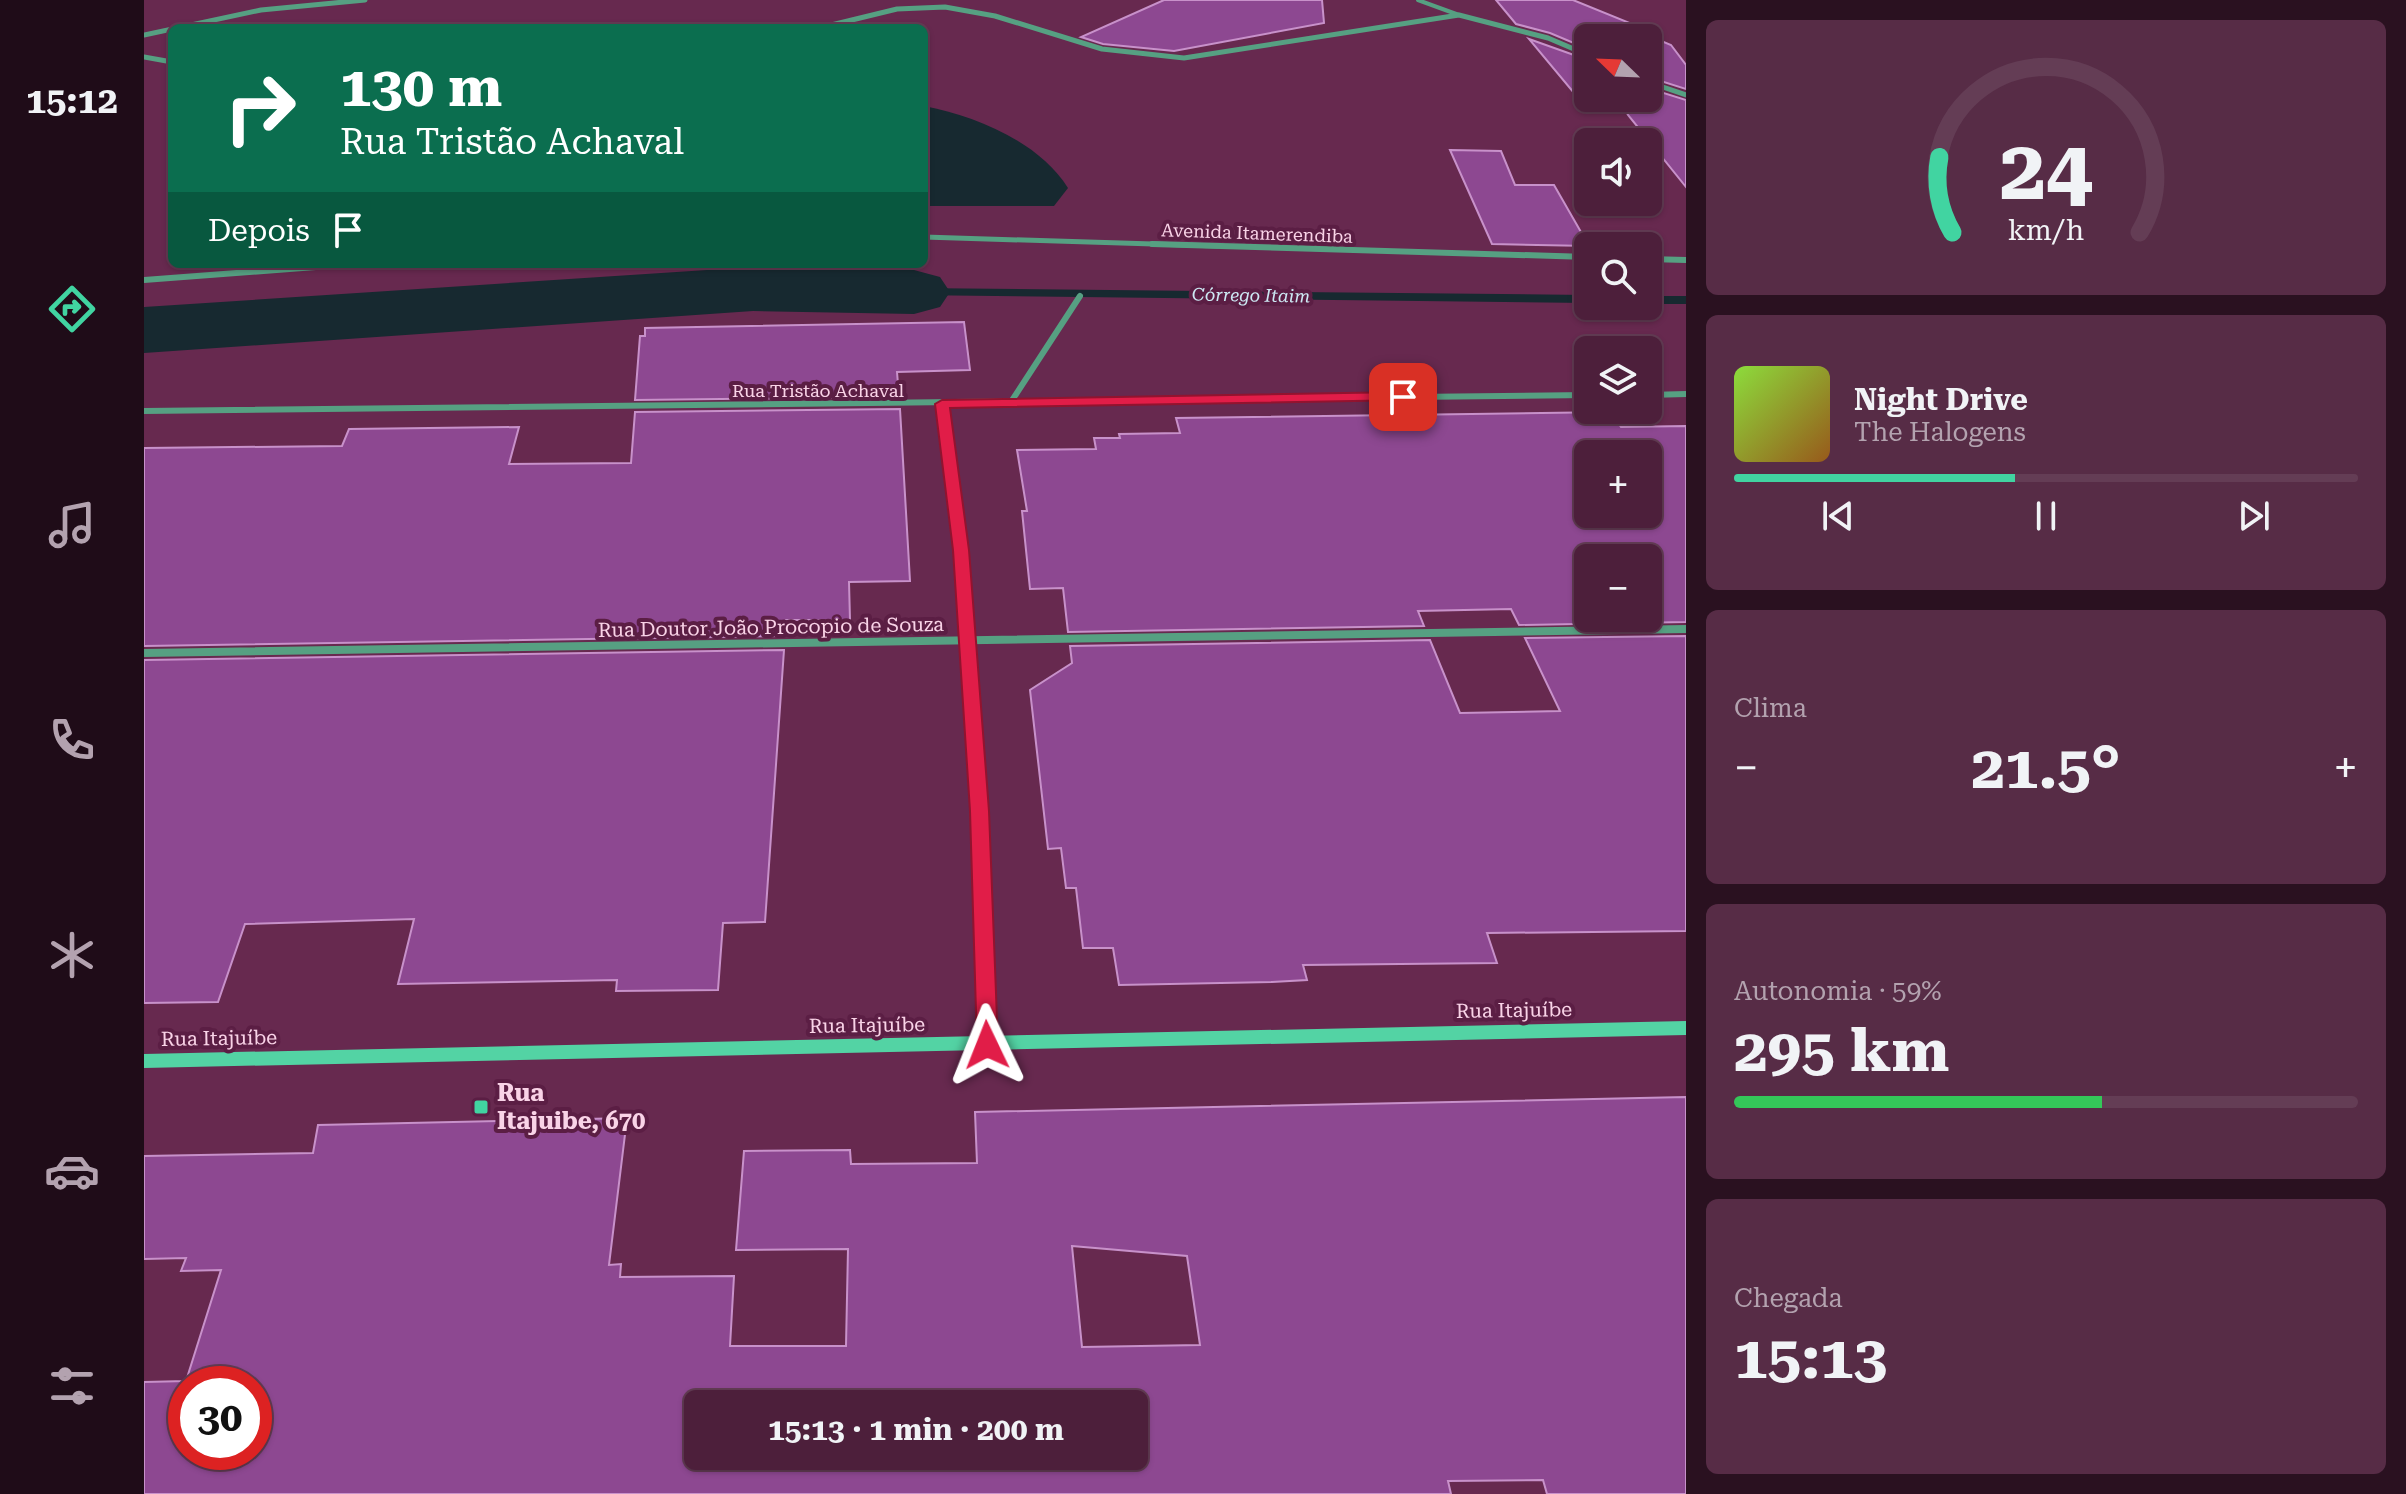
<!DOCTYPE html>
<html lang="pt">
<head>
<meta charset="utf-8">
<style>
	body { margin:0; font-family:"Roboto Serif",serif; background:#572c46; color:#f1f3f6; height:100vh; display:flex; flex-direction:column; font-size:30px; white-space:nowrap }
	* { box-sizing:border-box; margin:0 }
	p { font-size:26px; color:#b3a2af }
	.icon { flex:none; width:44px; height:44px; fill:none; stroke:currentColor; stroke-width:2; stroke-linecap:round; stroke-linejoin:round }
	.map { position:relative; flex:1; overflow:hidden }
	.details { display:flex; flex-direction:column; gap:20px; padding:20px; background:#2a1120; width:720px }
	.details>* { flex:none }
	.guide { position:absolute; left:24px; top:24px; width:760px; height:244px; border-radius:12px; box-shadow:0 2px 6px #0004,0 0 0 2px #643d55; background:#0b6e4f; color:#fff; overflow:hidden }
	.needle { width:52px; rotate:293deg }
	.fabs { position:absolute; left:1430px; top:24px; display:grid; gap:16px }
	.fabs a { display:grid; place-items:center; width:88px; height:88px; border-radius:12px; background:#4d1f3b; box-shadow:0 2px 6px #0004,0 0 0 2px #643d55; font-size:40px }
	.speed { position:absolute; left:24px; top:1366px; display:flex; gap:16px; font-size:40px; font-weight:700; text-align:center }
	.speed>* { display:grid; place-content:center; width:104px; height:104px; border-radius:50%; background:#4d1f3b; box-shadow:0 2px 6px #0004,0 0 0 2px #643d55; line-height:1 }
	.speed .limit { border:12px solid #d22; background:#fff; color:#111 }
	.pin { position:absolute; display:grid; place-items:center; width:68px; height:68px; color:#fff; margin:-34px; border-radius:16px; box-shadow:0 4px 12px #0006 }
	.me { position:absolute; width:88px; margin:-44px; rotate:358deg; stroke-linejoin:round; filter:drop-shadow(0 0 6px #0008) }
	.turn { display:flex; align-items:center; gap:28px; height:168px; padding:0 40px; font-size:36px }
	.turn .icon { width:104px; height:104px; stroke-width:2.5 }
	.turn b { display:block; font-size:56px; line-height:68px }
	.then { display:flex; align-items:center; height:76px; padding:0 40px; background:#0003; gap:16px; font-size:30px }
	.big { font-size:60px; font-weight:700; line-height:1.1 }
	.details .card { flex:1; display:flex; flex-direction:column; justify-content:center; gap:12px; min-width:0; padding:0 28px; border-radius:12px; background:#572c46 }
	.details .dial { align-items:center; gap:0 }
	.dial svg { height:208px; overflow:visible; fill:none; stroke:#643d55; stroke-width:7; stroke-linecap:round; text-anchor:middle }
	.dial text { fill:#f1f3f6; stroke:none }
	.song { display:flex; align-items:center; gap:24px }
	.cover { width:96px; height:96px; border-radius:12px; background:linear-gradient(135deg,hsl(90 70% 55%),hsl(30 70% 35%)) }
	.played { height:8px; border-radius:4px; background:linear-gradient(90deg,#41d4a1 45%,#643d55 45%) }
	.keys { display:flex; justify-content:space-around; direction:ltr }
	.heat { display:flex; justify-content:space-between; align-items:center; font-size:44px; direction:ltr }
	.charge { height:12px; border-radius:6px; background:linear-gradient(90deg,#34c759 59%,#643d55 0) }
	.trip { position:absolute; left:540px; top:1390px; width:464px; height:80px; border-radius:12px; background:#4d1f3b; box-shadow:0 2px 6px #0004,0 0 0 2px #643d55; font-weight:700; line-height:80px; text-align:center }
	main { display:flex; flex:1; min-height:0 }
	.menu { display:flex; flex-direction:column; width:144px; justify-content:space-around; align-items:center; background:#1f0c18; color:#b3a2af }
	.menu .icon { width:56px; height:56px }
	.menu .selected { color:#41d4a1 }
	.menu b { font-size:36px; color:#f1f3f6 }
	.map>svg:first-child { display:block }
</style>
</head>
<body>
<main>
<nav class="menu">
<b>15:12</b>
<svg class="icon selected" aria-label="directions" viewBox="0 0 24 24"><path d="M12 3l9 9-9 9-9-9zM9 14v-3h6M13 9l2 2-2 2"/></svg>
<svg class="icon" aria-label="music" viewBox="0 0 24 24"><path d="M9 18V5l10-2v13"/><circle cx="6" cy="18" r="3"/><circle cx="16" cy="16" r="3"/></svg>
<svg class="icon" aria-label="phone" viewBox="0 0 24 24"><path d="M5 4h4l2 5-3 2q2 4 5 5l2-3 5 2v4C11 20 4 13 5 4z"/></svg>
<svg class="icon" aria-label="climate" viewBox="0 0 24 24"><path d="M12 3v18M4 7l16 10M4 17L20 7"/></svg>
<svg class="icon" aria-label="car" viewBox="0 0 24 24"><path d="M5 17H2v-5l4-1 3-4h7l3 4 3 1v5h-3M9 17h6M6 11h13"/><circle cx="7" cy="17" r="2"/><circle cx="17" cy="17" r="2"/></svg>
<svg class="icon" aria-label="filters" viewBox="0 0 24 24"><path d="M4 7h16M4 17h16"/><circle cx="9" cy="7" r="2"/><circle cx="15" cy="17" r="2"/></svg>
</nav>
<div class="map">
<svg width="1542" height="1494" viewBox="0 0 1542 1494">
	<rect width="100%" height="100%" fill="#67294f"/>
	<path fill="#172930" d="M 780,106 C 832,116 895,142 924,188 L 910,206 L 780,206 Z"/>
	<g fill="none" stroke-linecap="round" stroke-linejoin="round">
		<g fill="#172930" fill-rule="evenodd">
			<polygon points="770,288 1444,295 1444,303 765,295 764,292"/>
			<rect x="1504" y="296" width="38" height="8"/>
		</g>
		<polygon fill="#172930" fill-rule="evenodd" points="609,267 770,270 796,277 806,292 796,307 770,314 609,311 0,353 0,307"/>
	</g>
	<g fill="#8d4891" stroke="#c891ca" stroke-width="2" fill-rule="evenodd">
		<polygon points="1020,0 1178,0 1180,23 1030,51 959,44 937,37"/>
		<polygon points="1352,0 1429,0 1498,28 1491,30 1527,45 1542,65 1542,89 1504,77 1504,38 1444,38 1444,49 1406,33 1372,24"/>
		<polygon points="1385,39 1444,60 1444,98 1504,98 1504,88 1542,100 1542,187 1484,115 1475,98 1435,99"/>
		<polygon points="1306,150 1357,151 1371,185 1410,185 1445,246 1348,244"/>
		<polygon points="820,322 826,370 753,372 755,397 491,400 496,336 501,336 501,328"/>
		<polygon points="756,409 766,581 705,582 706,620 642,620 641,636 0,646 0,448 198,446 205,429 375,427 365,464 487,463 491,412"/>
		<path d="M 1467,412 L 1477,427 L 1542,426 L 1542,622 L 1375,625 L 1367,609 L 1274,611 L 1280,626 L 924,632 L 919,588 L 886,589 L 878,511 L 883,511 L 873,450 L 952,449 L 950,438 L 976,438 L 975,434 L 1036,433 L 1032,418 ZM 1444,454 L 1504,454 L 1504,514 L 1444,514 ZM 1444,558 L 1504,558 L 1504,618 L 1444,618 Z"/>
		<polygon points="1542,636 1542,931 1343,933 1353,963 1159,965 1163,980 1128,982 975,985 969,948 939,948 932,888 922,888 917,848 904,849 886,690 928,663 926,646 1286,640 1316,713 1416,711 1381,638"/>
		<polygon points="640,650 621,922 579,923 574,990 472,991 473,980 254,984 270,919 101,924 74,1002 0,1003 0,660"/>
		<path d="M 1542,1097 L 1542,1494 L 1403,1494 L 1399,1480 L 1304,1481 L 1307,1494 L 0,1494 L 0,1382 L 42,1381 L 77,1270 L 37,1271 L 42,1258 L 0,1259 L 0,1156 L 169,1153 L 174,1125 L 483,1118 L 465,1265 L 477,1264 L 476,1277 L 590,1276 L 586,1346 L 702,1346 L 704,1249 L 592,1250 L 600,1151 L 706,1150 L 707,1164 L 833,1163 L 831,1112 ZM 928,1246 L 1043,1256 L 1056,1345 L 938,1347 ZM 42,1384 L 110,1384 L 110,1452 L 42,1452 ZM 554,1404 L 990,1404 L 990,1456 L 554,1456 Z"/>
	</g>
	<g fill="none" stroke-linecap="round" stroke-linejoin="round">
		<polyline stroke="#56a082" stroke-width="4" points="1274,0 1315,15"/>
		<g stroke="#56a082" stroke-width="5">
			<polyline points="675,28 753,9 801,7 851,16 958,49 1040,58 1315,15 1404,38 1444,55"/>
			<polyline points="0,35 117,10 221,0"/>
			<polyline points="0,57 28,62"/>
			<polyline points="1504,82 1542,95"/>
			<polyline points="780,237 1074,246"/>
		</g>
		<g stroke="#56a082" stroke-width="6">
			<polyline points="1008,244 1444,257"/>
			<polyline points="1504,259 1542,260"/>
			<polyline points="0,280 211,264"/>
			<polyline points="1504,395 1542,394"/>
			<polyline points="867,402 936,296"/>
			<polyline points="798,404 817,562"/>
			<polyline points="0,411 1444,395"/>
		</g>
		<g stroke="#56a082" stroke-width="8">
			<polyline points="817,560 830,723 841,969"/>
			<polyline points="0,653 1542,629"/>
		</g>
		<polyline stroke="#56a082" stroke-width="10" points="840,967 843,1044"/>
		<polygon fill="#53d3a4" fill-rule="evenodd" points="1542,1021 1542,1035 0,1068 0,1054"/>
	</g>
	<polygon fill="#e11d48" stroke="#92132f" stroke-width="2" points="1259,392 1264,394 1264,400 806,408 825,550 845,811 854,1045 851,1051 836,1051 833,1045 826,811 809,550 791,404 798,400"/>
	<rect fill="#41d4a1" stroke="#5b1e44" stroke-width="3" x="329" y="1099" width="16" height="16" rx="4"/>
	<g text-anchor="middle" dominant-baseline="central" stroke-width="8" stroke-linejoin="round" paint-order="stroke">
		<g font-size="18" fill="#f9d3e7" stroke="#5b1e44">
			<text transform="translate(1113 233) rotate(2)">Avenida Itamerendiba</text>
			<text x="674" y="390">Rua Tristão Achaval</text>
		</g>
		<g font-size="18" font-style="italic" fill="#cde9f4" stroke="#5b1e44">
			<text transform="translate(1107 295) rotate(1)">Córrego Itaim</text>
		</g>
		<g font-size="20" fill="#f9d3e7" stroke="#5b1e44">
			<text transform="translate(627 627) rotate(-1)">Rua Doutor João Procopio de Souza</text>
			<text transform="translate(1370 1010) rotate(-1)">Rua Itajuíbe</text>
			<text transform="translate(723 1025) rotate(-1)">Rua Itajuíbe</text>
			<text transform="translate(75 1038) rotate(-1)">Rua Itajuíbe</text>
		</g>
		<g font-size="24" font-weight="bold" fill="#f9d3e7" stroke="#5b1e44" text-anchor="start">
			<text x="353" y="1093">Rua<tspan x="353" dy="28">Itajuibe, 670</tspan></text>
		</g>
	</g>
</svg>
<div class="fabs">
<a><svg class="needle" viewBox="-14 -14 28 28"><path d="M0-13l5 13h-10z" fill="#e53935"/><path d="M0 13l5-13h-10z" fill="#b3a2af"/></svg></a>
<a><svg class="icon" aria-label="sound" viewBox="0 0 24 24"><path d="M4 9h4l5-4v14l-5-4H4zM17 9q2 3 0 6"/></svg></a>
<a><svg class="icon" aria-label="search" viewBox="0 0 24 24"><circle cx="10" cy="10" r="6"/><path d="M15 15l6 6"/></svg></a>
<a><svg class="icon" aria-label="layers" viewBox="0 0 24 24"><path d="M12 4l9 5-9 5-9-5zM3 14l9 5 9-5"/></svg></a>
<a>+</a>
<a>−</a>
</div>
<div class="speed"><div class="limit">30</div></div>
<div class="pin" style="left:1259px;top:397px;background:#d93025"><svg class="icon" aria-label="arrive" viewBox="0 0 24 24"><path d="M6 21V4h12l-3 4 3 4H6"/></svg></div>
<svg class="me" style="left:843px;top:1045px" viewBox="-20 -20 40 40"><path d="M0-17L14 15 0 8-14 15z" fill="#e11d48" stroke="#fff" stroke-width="4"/></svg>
<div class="trip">15:13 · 1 min · 200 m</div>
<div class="guide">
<div class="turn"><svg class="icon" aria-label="right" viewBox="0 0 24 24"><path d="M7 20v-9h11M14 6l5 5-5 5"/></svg><div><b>130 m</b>Rua Tristão Achaval</div></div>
<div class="then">Depois<svg class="icon" aria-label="arrive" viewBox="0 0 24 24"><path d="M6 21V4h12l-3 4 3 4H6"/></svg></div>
</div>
</div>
<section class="details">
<div class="card dial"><svg viewBox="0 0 100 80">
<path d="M14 69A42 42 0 1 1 86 69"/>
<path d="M14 69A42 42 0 0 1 9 40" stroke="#41d4a1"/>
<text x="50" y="56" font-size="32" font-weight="700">24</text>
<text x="50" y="72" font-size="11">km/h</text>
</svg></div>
<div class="card">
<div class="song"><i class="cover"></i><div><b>Night Drive</b><p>The Halogens</p></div></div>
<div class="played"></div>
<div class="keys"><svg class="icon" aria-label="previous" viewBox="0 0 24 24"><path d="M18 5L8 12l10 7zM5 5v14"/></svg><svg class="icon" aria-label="pause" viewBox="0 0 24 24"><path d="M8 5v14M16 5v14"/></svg><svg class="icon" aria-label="next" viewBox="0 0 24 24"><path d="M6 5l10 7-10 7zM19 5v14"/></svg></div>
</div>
<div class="card"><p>Clima</p>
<div class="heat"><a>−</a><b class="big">21.5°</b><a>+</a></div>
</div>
<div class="card"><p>Autonomia · 59%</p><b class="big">295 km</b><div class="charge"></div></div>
<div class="card"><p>Chegada</p><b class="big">15:13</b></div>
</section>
</main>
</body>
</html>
